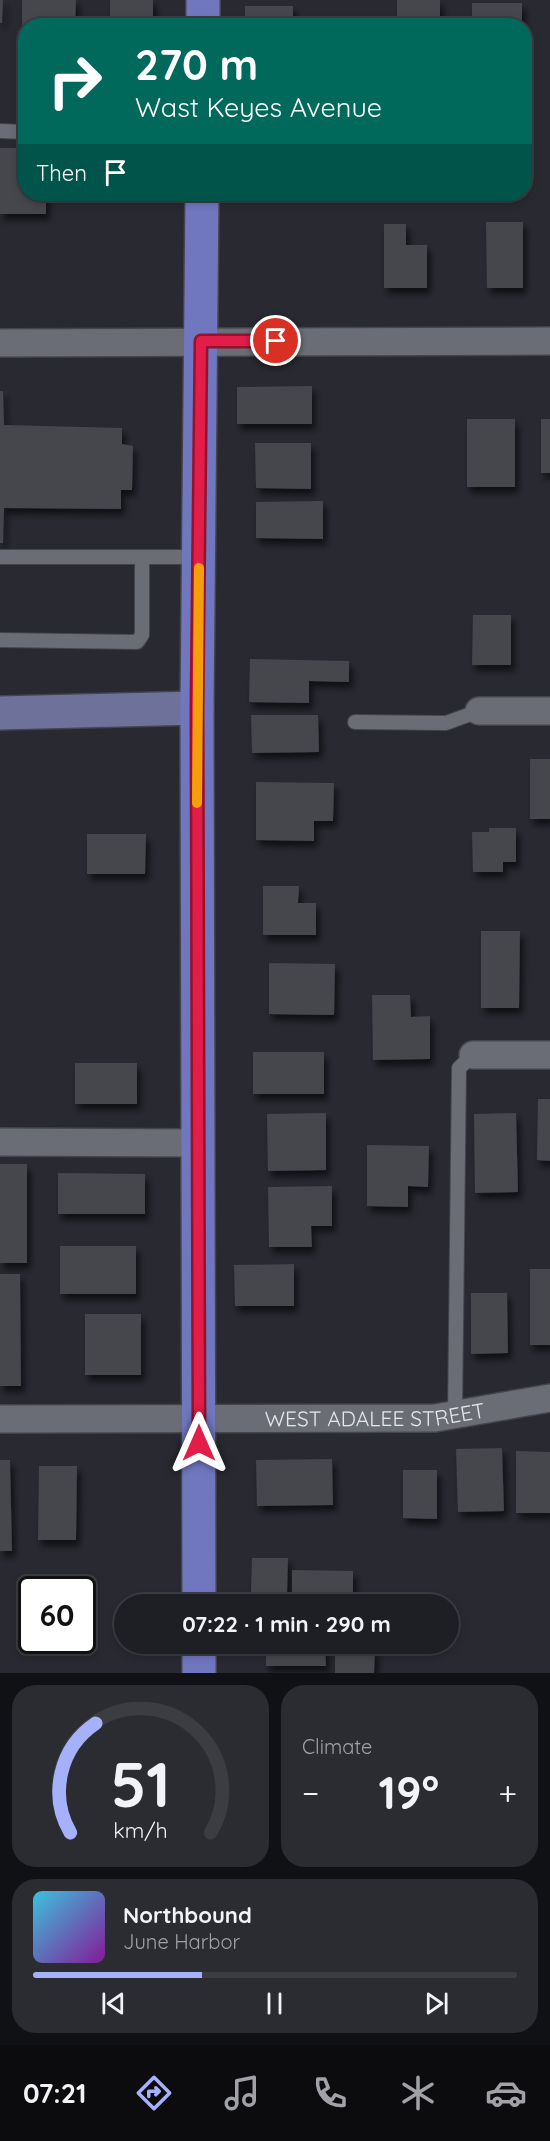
<!DOCTYPE html>
<html lang="en">
<head>
<meta charset="utf-8">
<style>
	body { margin:0; font-family:Quicksand,sans-serif; background:#2b2c32; color:#f1f3f6; height:100vh; display:flex; flex-direction:column; font-size:22px; white-space:nowrap }
	* { box-sizing:border-box; margin:0 }
	p { font-size:20px; color:#a1a2a7 }
	.icon { flex:none; width:33px; height:33px; fill:none; stroke:currentColor; stroke-width:2; stroke-linecap:round; stroke-linejoin:round }
	.map { position:relative; height:1673px; overflow:hidden }
	.panel { display:flex; flex-direction:column; gap:12px; padding:12px; background:#101114; flex:1 }
	.panel>* { flex:none }
	.guide { position:absolute; left:18px; top:18px; width:514px; height:183px; border-radius:24px; box-shadow:0 3px 9px #0003,0 0 0 2px #3c3d42; background:#00695c; color:#fff; overflow:hidden }
	.speed { position:absolute; left:18px; top:1576px; display:flex; gap:12px; font-size:30px; font-weight:700; text-align:center }
	.speed>* { display:grid; place-content:center; width:78px; height:78px; border-radius:50%; background:#1e1f25; box-shadow:0 3px 9px #0003,0 0 0 2px #3c3d42; line-height:1 }
	.speed .limit { border:3px solid #111; border-radius:9px; background:#fff; color:#111 }
	.pin { position:absolute; display:grid; place-items:center; width:51px; height:51px; color:#fff; margin:-26px; border:3px solid #fff; border-radius:50%; box-shadow:0 2px 6px #0007 }
	.me { position:absolute; width:66px; margin:-33px; rotate:0deg; stroke-linejoin:round; filter:drop-shadow(0 0 4px #0008) }
	.turn { display:flex; align-items:center; gap:21px; height:126px; padding:0 18px; font-size:27px }
	.turn .icon { width:78px; height:78px; stroke-width:2.5 }
	.turn b { display:block; font-size:42px; line-height:51px }
	.then { display:flex; align-items:center; height:57px; padding:0 18px; background:#0003; gap:12px; font-size:22px }
	.big { font-size:45px; font-weight:700; line-height:1.1 }
	.panel .card { flex:1; display:flex; flex-direction:column; justify-content:center; gap:9px; min-width:0; padding:0 21px; border-radius:24px; background:#2b2c32 }
	.panel .dial { align-items:center; gap:0 }
	.dial svg { height:156px; overflow:visible; fill:none; stroke:#3c3d42; stroke-width:7; stroke-linecap:round; text-anchor:middle }
	.dial text { fill:#f1f3f6; stroke:none }
	.song { display:flex; align-items:center; gap:18px }
	.cover { width:72px; height:72px; border-radius:9px; background:linear-gradient(135deg,hsl(190 70% 55%),hsl(290 70% 35%)) }
	.played { height:6px; border-radius:3px; background:linear-gradient(90deg,#a6b1fc 35%,#3c3d42 35%) }
	.keys { display:flex; justify-content:space-around; direction:ltr }
	.heat { display:flex; justify-content:space-between; align-items:center; font-size:33px; direction:ltr }
	.panel .tiles { flex:1; display:grid; gap:12px; grid-template-columns:1fr 1fr }
	.card:last-child { grid-column:span 2 }
	.trip { position:absolute; left:114px; top:1594px; width:345px; height:60px; border-radius:30px; background:#1e1f25; box-shadow:0 3px 9px #0003,0 0 0 2px #3c3d42; font-weight:700; line-height:60px; text-align:center }
	.menu { display:flex; height:96px; justify-content:space-around; align-items:center; background:#0c0c0f; color:#a1a2a7 }
	.menu .icon { width:42px; height:42px }
	.menu .selected { color:#a6b1fc }
	.menu b { font-size:27px; color:#f1f3f6 }
	.map>svg:first-child { display:block }
</style>
</head>
<body>
<div class="map">
<svg width="550" height="1673" viewBox="0 0 550 1673">
	<defs>
		<filter id="shadow"><feDropShadow dx="3.5" dy="6" stdDeviation="3" flood-color="#0009"/></filter>
	</defs>
	<rect width="100%" height="100%" fill="#282931"/>
	<g fill="#44464e" filter="url(#shadow)">
		<polygon points="0,0 3,0 2,23 0,23"/>
		<polygon points="22,0 76,0 75,26 26,26 26,34 22,34"/>
		<rect x="110" y="0" width="43" height="21"/>
		<rect x="397" y="0" width="43" height="26"/>
		<rect x="472" y="3" width="50" height="23"/>
		<rect x="245" y="6" width="48" height="20"/>
		<polygon points="0,148 26,148 26,194 46,194 46,214 0,214"/>
		<polygon points="486,222 523,222 523,288 487,288"/>
		<polygon points="384,224 406,224 406,245 427,245 427,288 384,288"/>
		<polygon points="312,386 312,424 237,424 237,387"/>
		<polygon points="0,391 3,391 4,425 122,428 122,444 133,446 132,490 121,490 121,509 4,508 3,543 0,543"/>
		<rect x="467" y="419" width="48" height="68"/>
		<rect x="541" y="419" width="9" height="54"/>
		<polygon points="255,443 311,443 311,489 256,488"/>
		<polygon points="323,501 323,539 256,538 256,502"/>
		<polygon points="473,615 511,615 511,665 472,665"/>
		<polygon points="250,659 349,661 349,682 309,681 309,703 249,702"/>
		<polygon points="251,715 318,715 319,752 252,753"/>
		<rect x="530" y="759" width="20" height="60"/>
		<polygon points="256,782 334,783 333,821 314,821 314,841 256,840"/>
		<polygon points="489,828 516,828 516,862 503,862 503,872 473,872 472,832 489,832"/>
		<polygon points="87,834 146,834 145,874 87,874"/>
		<polygon points="263,886 299,886 298,903 316,903 316,935 263,935"/>
		<polygon points="481,931 520,931 519,1008 481,1008"/>
		<polygon points="269,963 335,964 334,1015 269,1014"/>
		<polygon points="372,995 410,995 411,1017 430,1016 430,1059 373,1060"/>
		<rect x="253" y="1052" width="71" height="42"/>
		<rect x="75" y="1063" width="62" height="41"/>
		<polygon points="538,1099 550,1099 550,1161 537,1160"/>
		<polygon points="326,1113 326,1170 268,1171 267,1114"/>
		<polygon points="516,1113 518,1192 475,1193 474,1114"/>
		<polygon points="367,1145 429,1146 428,1187 408,1186 408,1207 367,1206"/>
		<rect x="0" y="1164" width="27" height="99"/>
		<polygon points="58,1173 145,1174 145,1214 58,1214"/>
		<polygon points="332,1186 332,1226 311,1226 312,1247 269,1247 268,1187"/>
		<rect x="60" y="1246" width="76" height="48"/>
		<polygon points="294,1264 294,1306 235,1306 234,1265"/>
		<rect x="530" y="1269" width="20" height="76"/>
		<polygon points="0,1274 20,1274 21,1386 0,1386"/>
		<polygon points="471,1293 507,1293 508,1353 471,1354"/>
		<rect x="85" y="1314" width="56" height="61"/>
		<polygon points="502,1448 504,1511 458,1512 456,1449"/>
		<polygon points="516,1451 550,1452 550,1513 516,1513"/>
		<polygon points="332,1459 333,1505 257,1506 256,1460"/>
		<polygon points="0,1460 10,1460 12,1551 0,1551"/>
		<polygon points="39,1466 77,1466 76,1540 38,1540"/>
		<polygon points="403,1470 437,1470 437,1519 403,1518"/>
		<polygon points="252,1558 288,1558 287,1594 251,1593"/>
		<polygon points="292,1570 353,1571 353,1605 292,1605"/>
		<polygon points="266,1644 325,1644 326,1666 266,1666"/>
		<polygon points="335,1649 375,1649 374,1673 335,1673"/>
	</g>
	<g fill="none" stroke-linecap="round" stroke-linejoin="round">
		<defs>
			<g id="lane">
				<polyline points="0,131 26,132"/>
				<polyline points="0,557 142,557 142,635 137,642 0,640"/>
				<polyline points="142,557 199,557"/>
				<polyline points="355,722 446,723 479,711"/>
				<polyline points="455,1415 459,1068 473,1055"/>
			</g>
			<g id="street">
				<polyline points="0,343 550,341"/>
				<polyline points="479,711 550,711"/>
				<polyline points="473,1055 550,1055"/>
				<polyline points="0,1142 199,1143"/>
				<path id="s1" d="M 0,1419 L 435,1418 L 550,1398"/>
			</g>
			<polyline id="secondary" points="0,713 197,708"/>
			<g id="primary">
				<polyline points="203,26 203,0"/>
				<polyline points="199,1605 197,708 202,194"/>
				<polyline points="199,1644 199,1673"/>
			</g>
		</defs>
		<use href="#lane" stroke="#44454c" stroke-width="16"/>
		<use href="#street" stroke="#44454c" stroke-width="30"/>
		<use href="#secondary" stroke="#44454c" stroke-width="36"/>
		<use href="#primary" stroke="#44454c" stroke-width="36"/>
		<use href="#lane" stroke="#6b6d76" stroke-width="14"/>
		<use href="#street" stroke="#6b6d76" stroke-width="27"/>
		<use href="#secondary" stroke="#6e729b" stroke-width="33"/>
		<use href="#primary" stroke="#7077bf" stroke-width="33"/>
	</g>
	<g fill="none" stroke-linecap="round" stroke-linejoin="round">
		<defs>
			<polyline id="route" points="199,1443 197,708 201,341 276,341"/>
		</defs>
		<use href="#route" stroke="#92132f" stroke-width="15"/>
		<use href="#route" stroke="#e11d48" stroke-width="10"/>
		<polyline stroke="#f59e0b" stroke-width="10" points="197,803 199,568"/>
	</g>
	<g text-anchor="middle" dominant-baseline="central" stroke-width="6" stroke-linejoin="round" paint-order="stroke">
		<g font-size="21" fill="#e6e7ec" stroke="#1f2027">
			<text stroke="none"><textPath href="#s1" startOffset="375">WEST ADALEE STREET</textPath></text>
		</g>
	</g>
</svg>
<div class="speed"><div class="limit">60</div></div>
<div class="pin" style="left:276px;top:341px;background:#d93025"><svg class="icon" aria-label="arrive" viewBox="0 0 24 24"><path d="M6 21V4h12l-3 4 3 4H6"/></svg></div>
<svg class="me" style="left:199px;top:1443px" viewBox="-20 -20 40 40"><path d="M0-17L14 15 0 8-14 15z" fill="#e11d48" stroke="#fff" stroke-width="4"/></svg>
<div class="trip">07:22 · 1 min · 290 m</div>
<div class="guide">
<div class="turn"><svg class="icon" aria-label="right" viewBox="0 0 24 24"><path d="M7 20v-9h11M14 6l5 5-5 5"/></svg><div><b>270 m</b>Wast Keyes Avenue</div></div>
<div class="then">Then<svg class="icon" aria-label="arrive" viewBox="0 0 24 24"><path d="M6 21V4h12l-3 4 3 4H6"/></svg></div>
</div>
</div>
<section class="panel">
<div class="tiles">
<div class="card dial"><svg viewBox="0 0 100 80">
<path d="M14 69A42 42 0 1 1 86 69"/>
<path d="M14 69A42 42 0 0 1 27 13" stroke="#a6b1fc"/>
<text x="50" y="56" font-size="32" font-weight="700">51</text>
<text x="50" y="72" font-size="11">km/h</text>
</svg></div>
<div class="card"><p>Climate</p>
<div class="heat"><a>−</a><b class="big">19°</b><a>+</a></div>
</div>
<div class="card">
<div class="song"><i class="cover"></i><div><b>Northbound</b><p>June Harbor</p></div></div>
<div class="played"></div>
<div class="keys"><svg class="icon" aria-label="previous" viewBox="0 0 24 24"><path d="M18 5L8 12l10 7zM5 5v14"/></svg><svg class="icon" aria-label="pause" viewBox="0 0 24 24"><path d="M8 5v14M16 5v14"/></svg><svg class="icon" aria-label="next" viewBox="0 0 24 24"><path d="M6 5l10 7-10 7zM19 5v14"/></svg></div>
</div>
</div>
</section>
<nav class="menu">
<b>07:21</b>
<svg class="icon selected" aria-label="directions" viewBox="0 0 24 24"><path d="M12 3l9 9-9 9-9-9zM9 14v-3h6M13 9l2 2-2 2"/></svg>
<svg class="icon" aria-label="music" viewBox="0 0 24 24"><path d="M9 18V5l10-2v13"/><circle cx="6" cy="18" r="3"/><circle cx="16" cy="16" r="3"/></svg>
<svg class="icon" aria-label="phone" viewBox="0 0 24 24"><path d="M5 4h4l2 5-3 2q2 4 5 5l2-3 5 2v4C11 20 4 13 5 4z"/></svg>
<svg class="icon" aria-label="climate" viewBox="0 0 24 24"><path d="M12 3v18M4 7l16 10M4 17L20 7"/></svg>
<svg class="icon" aria-label="car" viewBox="0 0 24 24"><path d="M5 17H2v-5l4-1 3-4h7l3 4 3 1v5h-3M9 17h6M6 11h13"/><circle cx="7" cy="17" r="2"/><circle cx="17" cy="17" r="2"/></svg>
</nav>
</body>
</html>
